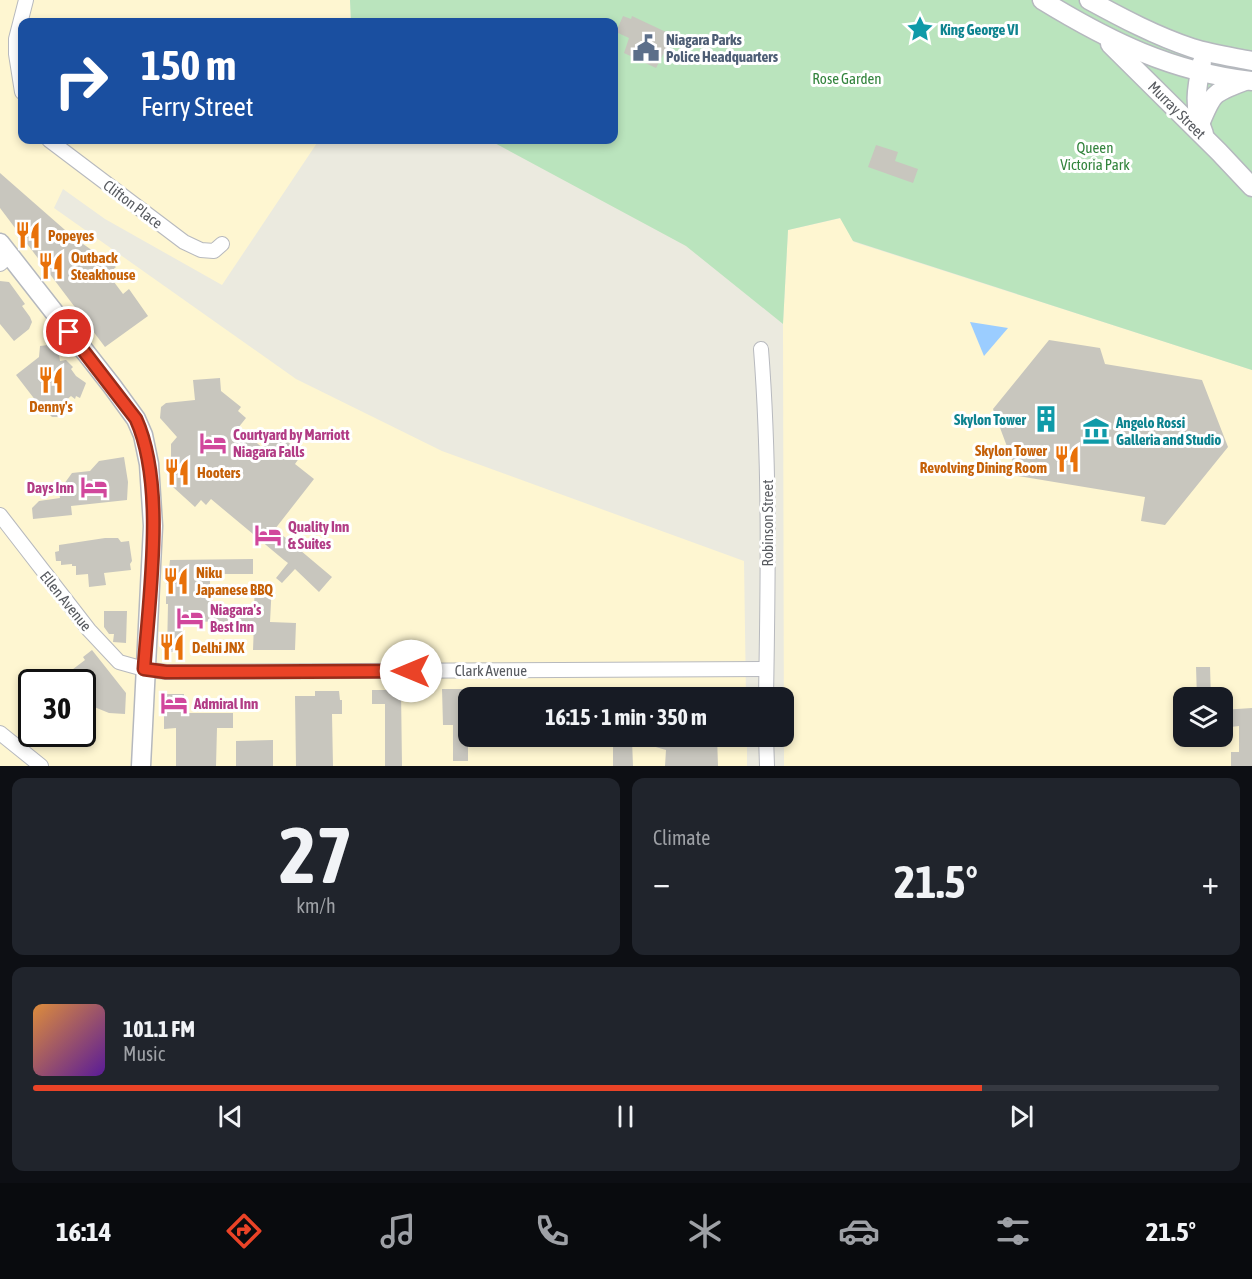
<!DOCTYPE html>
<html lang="en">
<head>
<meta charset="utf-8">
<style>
	body { margin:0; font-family:"Asap Condensed",sans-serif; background:#20242c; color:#f1f3f6; height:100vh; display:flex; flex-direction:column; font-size:22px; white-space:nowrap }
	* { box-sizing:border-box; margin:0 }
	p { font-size:20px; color:#9ea1a6 }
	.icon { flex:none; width:33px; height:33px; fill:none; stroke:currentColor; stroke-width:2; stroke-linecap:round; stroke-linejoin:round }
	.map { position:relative; height:766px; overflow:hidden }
	.sheet { display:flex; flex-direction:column; gap:12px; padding:12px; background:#0d0f14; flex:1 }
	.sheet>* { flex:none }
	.top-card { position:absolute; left:18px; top:18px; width:600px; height:126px; border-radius:12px; box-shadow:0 3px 9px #0003; background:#1a4fa0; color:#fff; overflow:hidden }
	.tools { position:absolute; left:1173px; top:687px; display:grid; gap:12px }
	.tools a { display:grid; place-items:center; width:60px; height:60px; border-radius:12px; background:#171b24; box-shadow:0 3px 9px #0003; font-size:30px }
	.speed { position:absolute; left:18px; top:669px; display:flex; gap:12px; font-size:30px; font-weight:700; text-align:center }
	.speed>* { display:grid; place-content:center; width:78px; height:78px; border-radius:50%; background:#171b24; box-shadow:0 3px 9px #0003; line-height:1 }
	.speed .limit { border:3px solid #111; border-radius:9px; background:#fff; color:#111 }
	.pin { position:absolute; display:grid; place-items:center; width:51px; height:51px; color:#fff; margin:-26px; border:3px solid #fff; border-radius:50%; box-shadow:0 2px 6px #0007 }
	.me { position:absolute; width:66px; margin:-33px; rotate:270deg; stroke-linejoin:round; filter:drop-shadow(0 0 4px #0008) }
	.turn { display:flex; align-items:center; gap:21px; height:126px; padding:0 24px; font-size:27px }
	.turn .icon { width:78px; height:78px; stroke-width:2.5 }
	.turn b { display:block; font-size:42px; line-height:51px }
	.big { font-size:45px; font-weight:700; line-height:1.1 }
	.sheet .widget { flex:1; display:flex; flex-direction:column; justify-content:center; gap:9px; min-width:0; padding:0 21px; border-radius:12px; background:#20242c }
	.sheet .dial { align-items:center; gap:0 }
	.dial b { font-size:78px; line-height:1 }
	.song { display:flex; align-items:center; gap:18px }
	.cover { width:72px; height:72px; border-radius:9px; background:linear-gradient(135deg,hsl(30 70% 55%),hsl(270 70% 35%)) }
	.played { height:6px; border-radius:3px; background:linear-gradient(90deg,#ea4327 80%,#363941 80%) }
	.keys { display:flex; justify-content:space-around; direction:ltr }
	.heat { display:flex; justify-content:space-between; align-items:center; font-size:33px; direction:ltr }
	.sheet .tiles { flex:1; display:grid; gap:12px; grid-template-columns:1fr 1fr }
	.widget:last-child { grid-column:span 2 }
	.trip { position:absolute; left:458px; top:687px; width:336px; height:60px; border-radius:12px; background:#171b24; box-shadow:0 3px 9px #0003; font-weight:700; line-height:60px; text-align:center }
	.tabs { display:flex; height:96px; justify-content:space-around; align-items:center; background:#090b0e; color:#9ea1a6 }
	.tabs .icon { width:42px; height:42px }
	.tabs .current { color:#ea4327 }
	.tabs b { font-size:27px; color:#f1f3f6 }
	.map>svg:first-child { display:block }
</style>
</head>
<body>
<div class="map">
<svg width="1252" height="766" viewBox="0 0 1252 766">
	<rect width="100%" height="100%" fill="#ebeadf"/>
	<g fill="#fef6d1" fill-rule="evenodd">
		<path d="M 0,0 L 350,0 L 351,22 L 22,22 L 22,140 L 319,140 L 222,285 L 105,219 L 63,189 L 54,208 L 296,379 L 442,451 L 744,561 L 746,697 L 468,698 L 468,736 L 747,737 L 747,766 L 0,766 ZM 32,682 L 82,682 L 82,734 L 32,734 Z"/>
		<path d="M 841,218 L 854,242 L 1252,370 L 1252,766 L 784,766 L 783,324 L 788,230 ZM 1184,698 L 1222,698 L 1222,736 L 1184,736 Z"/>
	</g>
	<polygon fill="#bae4bd" points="350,0 1252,0 1252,370 853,241 840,218 788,230 783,324 686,246 489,140 614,140 614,22 351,22"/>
	<polygon fill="#9bcdff" points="970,322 1008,328 984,356"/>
	<g fill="#c8c6be">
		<polygon points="623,16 631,19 632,16 666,32 665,35 672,38 656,68 624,53 629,38 616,32"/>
		<polygon points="876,145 898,152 895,161 918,169 913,183 868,167"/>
		<polygon points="0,173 73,237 116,267 108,274 123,294 129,289 148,316 105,347 0,208"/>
		<polygon points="0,281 9,282 25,304 22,306 30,317 32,322 29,329 14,341 0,324"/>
		<polygon points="1049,340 1100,348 1105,364 1202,380 1228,447 1165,525 1141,521 1145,497 1018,476 993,409"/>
		<polygon points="56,344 56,348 58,347 60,361 66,360 73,367 71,369 76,376 86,383 80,398 76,396 75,399 71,396 57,408 65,417 52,417 48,413 46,414 16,375 39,357 40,346"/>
		<polygon points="220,378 221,391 241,407 238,411 246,418 238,428 263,448 276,432 302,454 295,464 314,479 275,529 332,577 319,592 295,569 282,583 276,578 288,563 284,560 211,499 206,505 201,500 195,507 173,487 171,480 171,444 177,437 160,418 161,407 166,403 195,400 193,380"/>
		<polygon points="124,457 128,482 127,500 71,506 72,515 33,519 32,508 39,501 60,498 59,491 72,473 90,471 99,461"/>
		<polygon points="105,538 118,538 121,542 129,541 132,561 130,564 131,570 104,573 106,585 89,587 88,574 76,575 76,566 72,566 72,564 61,565 61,561 56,561 55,552 59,551 59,545"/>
		<polygon points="253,559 253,574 210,574 210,607 254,609 255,582 272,583 270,622 296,623 295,650 253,650 254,623 183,621 182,652 167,652 168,604 166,604 166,577 168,577 170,560"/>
		<polygon points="104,611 127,611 126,643 113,642 114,634 109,634 104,627"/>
		<polygon points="92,650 126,693 125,714 109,713 82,702 82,682 44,682 60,670 64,676 85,660 83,657"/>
		<polygon points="1196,667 1210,667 1211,698 1197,698"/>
		<polygon points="442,689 468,689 468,761 453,761 453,725 443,725"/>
		<polygon points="372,690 401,690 402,766 385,766 385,704 372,704"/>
		<polygon points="315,691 339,691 340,700 342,700 342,714 332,714 333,766 296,766 295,696 315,696"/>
		<polygon points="164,694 184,694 184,713 233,713 233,728 217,728 216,766 176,766 176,728 164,729"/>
		<polygon points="1252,708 1252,766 1231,766 1231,752 1239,752 1239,726 1222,728 1222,710"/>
		<polygon points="613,736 717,736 718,766 665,766 666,750 632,740 633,766 613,766"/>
		<polygon points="273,740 273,766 236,766 236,741"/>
	</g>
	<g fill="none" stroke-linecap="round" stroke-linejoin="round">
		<defs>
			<g id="street">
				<polyline points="22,92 16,54 16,39 26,0"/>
				<polyline points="49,140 184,242 201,250 214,251 222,244"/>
				<polyline points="0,264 9,256"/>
				<path d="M 761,349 C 770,465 768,581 766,698"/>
				<polyline points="0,515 89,630 119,662 144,669 166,672 766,669"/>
				<polyline points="0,733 41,766"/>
				<polyline points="766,736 767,766"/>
			</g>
			<g id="secondary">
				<path d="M 1042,0 C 1109,41 1172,72 1252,81"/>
				<path d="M 1089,0 C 1122,18 1156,36 1192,48 C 1211,54 1232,57 1252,61"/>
				<polyline points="1110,44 1219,152 1252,187"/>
				<path d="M 1202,62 C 1196,90 1193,107 1204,134"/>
				<path d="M 1200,124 C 1213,92 1213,93 1245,81"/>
				<polyline points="0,243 112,386 136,419 143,435 149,464 153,526 141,766"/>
			</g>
		</defs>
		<use href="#street" stroke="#b7b9be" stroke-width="16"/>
		<use href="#secondary" stroke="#b5b8be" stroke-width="21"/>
		<use href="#street" stroke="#fff" stroke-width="14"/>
		<use href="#secondary" stroke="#fff" stroke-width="18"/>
	</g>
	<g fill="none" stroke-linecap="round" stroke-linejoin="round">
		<defs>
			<path id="route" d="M 69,332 L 136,419 C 166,486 149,596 144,669 L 166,672 L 411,671"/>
		</defs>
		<use href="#route" stroke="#982c19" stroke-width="15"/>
		<use href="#route" stroke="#ea4327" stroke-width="10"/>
	</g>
	<defs>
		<symbol id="sight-bare" viewBox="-9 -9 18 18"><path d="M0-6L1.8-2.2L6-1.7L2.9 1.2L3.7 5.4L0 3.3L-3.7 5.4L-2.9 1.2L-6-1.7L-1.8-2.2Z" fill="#0f9aa8" stroke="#fff" stroke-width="2.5" paint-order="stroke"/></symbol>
		<symbol id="civic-bare" viewBox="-9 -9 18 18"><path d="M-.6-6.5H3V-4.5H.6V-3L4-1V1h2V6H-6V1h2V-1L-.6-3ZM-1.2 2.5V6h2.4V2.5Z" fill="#5c6f8a" stroke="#fff" stroke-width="2.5" paint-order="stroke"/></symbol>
		<symbol id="restaurant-bare" viewBox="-9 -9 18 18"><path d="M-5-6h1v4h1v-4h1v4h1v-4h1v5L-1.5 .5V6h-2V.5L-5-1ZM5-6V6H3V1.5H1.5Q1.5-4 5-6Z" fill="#e8710a" stroke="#fff" stroke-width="2.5" paint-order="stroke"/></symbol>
		<symbol id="building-bare" viewBox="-9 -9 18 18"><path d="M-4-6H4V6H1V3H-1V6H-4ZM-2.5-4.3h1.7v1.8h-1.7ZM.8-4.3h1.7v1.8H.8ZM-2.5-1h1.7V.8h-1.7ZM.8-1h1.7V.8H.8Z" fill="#0f9aa8" stroke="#fff" stroke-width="2.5" paint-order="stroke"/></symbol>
		<symbol id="museum-bare" viewBox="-9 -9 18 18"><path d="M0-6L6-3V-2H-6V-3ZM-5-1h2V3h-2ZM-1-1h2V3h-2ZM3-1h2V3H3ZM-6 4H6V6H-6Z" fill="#0f9aa8" stroke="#fff" stroke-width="2.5" paint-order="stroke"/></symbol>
		<symbol id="hotel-bare" viewBox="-9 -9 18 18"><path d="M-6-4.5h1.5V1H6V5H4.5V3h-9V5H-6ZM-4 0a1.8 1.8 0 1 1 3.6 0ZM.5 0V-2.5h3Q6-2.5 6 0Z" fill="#d1479c" stroke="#fff" stroke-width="2.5" paint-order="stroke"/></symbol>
	</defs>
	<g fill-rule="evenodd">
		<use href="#sight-bare" x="901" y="10" width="38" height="38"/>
		<use href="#civic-bare" x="627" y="29" width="38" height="38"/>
		<use href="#restaurant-bare" x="9" y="216" width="38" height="38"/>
		<use href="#restaurant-bare" x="32" y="247" width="38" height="38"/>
		<use href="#restaurant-bare" x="32" y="361" width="38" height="38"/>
		<use href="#building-bare" x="1027" y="400" width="38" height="38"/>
		<use href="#museum-bare" x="1077" y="412" width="38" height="38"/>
		<use href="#hotel-bare" x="194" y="424" width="38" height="38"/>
		<use href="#restaurant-bare" x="1048" y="440" width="38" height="38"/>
		<use href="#restaurant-bare" x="158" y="453" width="38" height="38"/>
		<use href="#hotel-bare" x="75" y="468" width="38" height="38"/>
		<use href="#hotel-bare" x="249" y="516" width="38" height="38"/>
		<use href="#restaurant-bare" x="157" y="562" width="38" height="38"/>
		<use href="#hotel-bare" x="171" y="599" width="38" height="38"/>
		<use href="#restaurant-bare" x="153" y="628" width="38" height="38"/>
		<use href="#hotel-bare" x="155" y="684" width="38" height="38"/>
	</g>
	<g text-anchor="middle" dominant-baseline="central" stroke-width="6" stroke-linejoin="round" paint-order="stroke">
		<g font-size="15" font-weight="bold" fill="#0d838f" stroke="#fff" text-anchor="start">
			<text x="940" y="29">King George VI</text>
			<text x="1026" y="419" text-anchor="end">Skylon Tower</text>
			<text x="1116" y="422">Angelo Rossi<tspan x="1116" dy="17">Galleria and Studio</tspan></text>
		</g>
		<g font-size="15" font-weight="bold" fill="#4e5e75" stroke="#fff" text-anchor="start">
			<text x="666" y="39">Niagara Parks<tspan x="666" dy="17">Police Headquarters</tspan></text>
		</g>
		<g font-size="15" fill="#33843d" stroke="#fff">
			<text x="847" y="78">Rose Garden</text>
			<text x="1095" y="147">Queen<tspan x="1095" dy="17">Victoria Park</tspan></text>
		</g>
		<g font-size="15" fill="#585b60" stroke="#fff">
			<text transform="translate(1177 110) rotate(45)">Murray Street</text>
			<text transform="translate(133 204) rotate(37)">Clifton Place</text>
			<text transform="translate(767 523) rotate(-90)">Robinson Street</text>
			<text transform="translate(66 601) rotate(51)">Ellen Avenue</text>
			<text x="491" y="670">Clark Avenue</text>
		</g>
		<g font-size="15" font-weight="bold" fill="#c56008" stroke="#fff" text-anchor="start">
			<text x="48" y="235">Popeyes</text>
			<text x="71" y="257">Outback<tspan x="71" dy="17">Steakhouse</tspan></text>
			<text x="51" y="406" text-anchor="middle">Denny's</text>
			<text x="1047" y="450" text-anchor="end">Skylon Tower<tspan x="1047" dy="17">Revolving Dining Room</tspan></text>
			<text x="197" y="472">Hooters</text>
			<text x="196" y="572">Niku<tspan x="196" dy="17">Japanese BBQ</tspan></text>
			<text x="192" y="647">Delhi JNX</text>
		</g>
		<g font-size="15" font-weight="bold" fill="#b23c85" stroke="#fff" text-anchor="start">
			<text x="233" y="434">Courtyard by Marriott<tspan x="233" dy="17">Niagara Falls</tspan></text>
			<text x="74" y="487" text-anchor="end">Days Inn</text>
			<text x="288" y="526">Quality Inn<tspan x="288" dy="17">&amp; Suites</tspan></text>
			<text x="210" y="609">Niagara's<tspan x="210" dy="17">Best Inn</tspan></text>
			<text x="194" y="703">Admiral Inn</text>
		</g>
	</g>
</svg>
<div class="tools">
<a><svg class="icon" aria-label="layers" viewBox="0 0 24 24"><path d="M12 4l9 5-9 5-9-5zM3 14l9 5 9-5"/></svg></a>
</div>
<div class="speed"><div class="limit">30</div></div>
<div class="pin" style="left:69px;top:332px;background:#d93025"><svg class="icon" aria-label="arrive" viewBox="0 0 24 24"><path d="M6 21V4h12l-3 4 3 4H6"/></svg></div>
<svg class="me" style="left:411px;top:671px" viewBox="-20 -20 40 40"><circle r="19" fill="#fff"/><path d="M0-13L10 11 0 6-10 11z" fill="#ea4327"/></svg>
<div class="trip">16:15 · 1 min · 350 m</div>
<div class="top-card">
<div class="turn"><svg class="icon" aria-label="right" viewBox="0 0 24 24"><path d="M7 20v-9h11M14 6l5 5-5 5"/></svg><div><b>150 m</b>Ferry Street</div></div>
</div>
</div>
<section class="sheet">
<div class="tiles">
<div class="widget dial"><b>27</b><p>km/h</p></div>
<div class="widget"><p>Climate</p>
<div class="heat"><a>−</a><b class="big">21.5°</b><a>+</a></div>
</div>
<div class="widget">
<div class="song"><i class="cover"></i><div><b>101.1 FM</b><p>Music</p></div></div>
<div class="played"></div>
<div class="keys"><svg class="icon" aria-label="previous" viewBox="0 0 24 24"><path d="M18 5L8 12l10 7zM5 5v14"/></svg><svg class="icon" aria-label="pause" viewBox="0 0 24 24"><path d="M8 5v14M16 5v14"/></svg><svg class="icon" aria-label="next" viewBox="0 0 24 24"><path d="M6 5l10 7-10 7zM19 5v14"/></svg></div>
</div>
</div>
</section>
<nav class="tabs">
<b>16:14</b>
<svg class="icon current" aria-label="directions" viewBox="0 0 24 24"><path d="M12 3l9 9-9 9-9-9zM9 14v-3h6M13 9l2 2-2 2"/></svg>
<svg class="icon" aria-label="music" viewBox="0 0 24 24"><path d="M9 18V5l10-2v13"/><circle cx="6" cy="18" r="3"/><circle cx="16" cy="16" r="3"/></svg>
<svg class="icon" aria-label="phone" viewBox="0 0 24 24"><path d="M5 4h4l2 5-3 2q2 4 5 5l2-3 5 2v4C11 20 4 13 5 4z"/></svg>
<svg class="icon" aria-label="climate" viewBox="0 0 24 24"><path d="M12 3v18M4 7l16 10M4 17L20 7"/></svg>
<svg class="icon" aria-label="car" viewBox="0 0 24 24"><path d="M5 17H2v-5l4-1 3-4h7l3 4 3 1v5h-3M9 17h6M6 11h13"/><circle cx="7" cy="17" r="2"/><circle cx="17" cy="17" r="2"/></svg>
<svg class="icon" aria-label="filters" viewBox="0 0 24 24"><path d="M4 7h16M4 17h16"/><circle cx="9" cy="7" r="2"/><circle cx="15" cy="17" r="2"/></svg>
<b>21.5°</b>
</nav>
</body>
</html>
